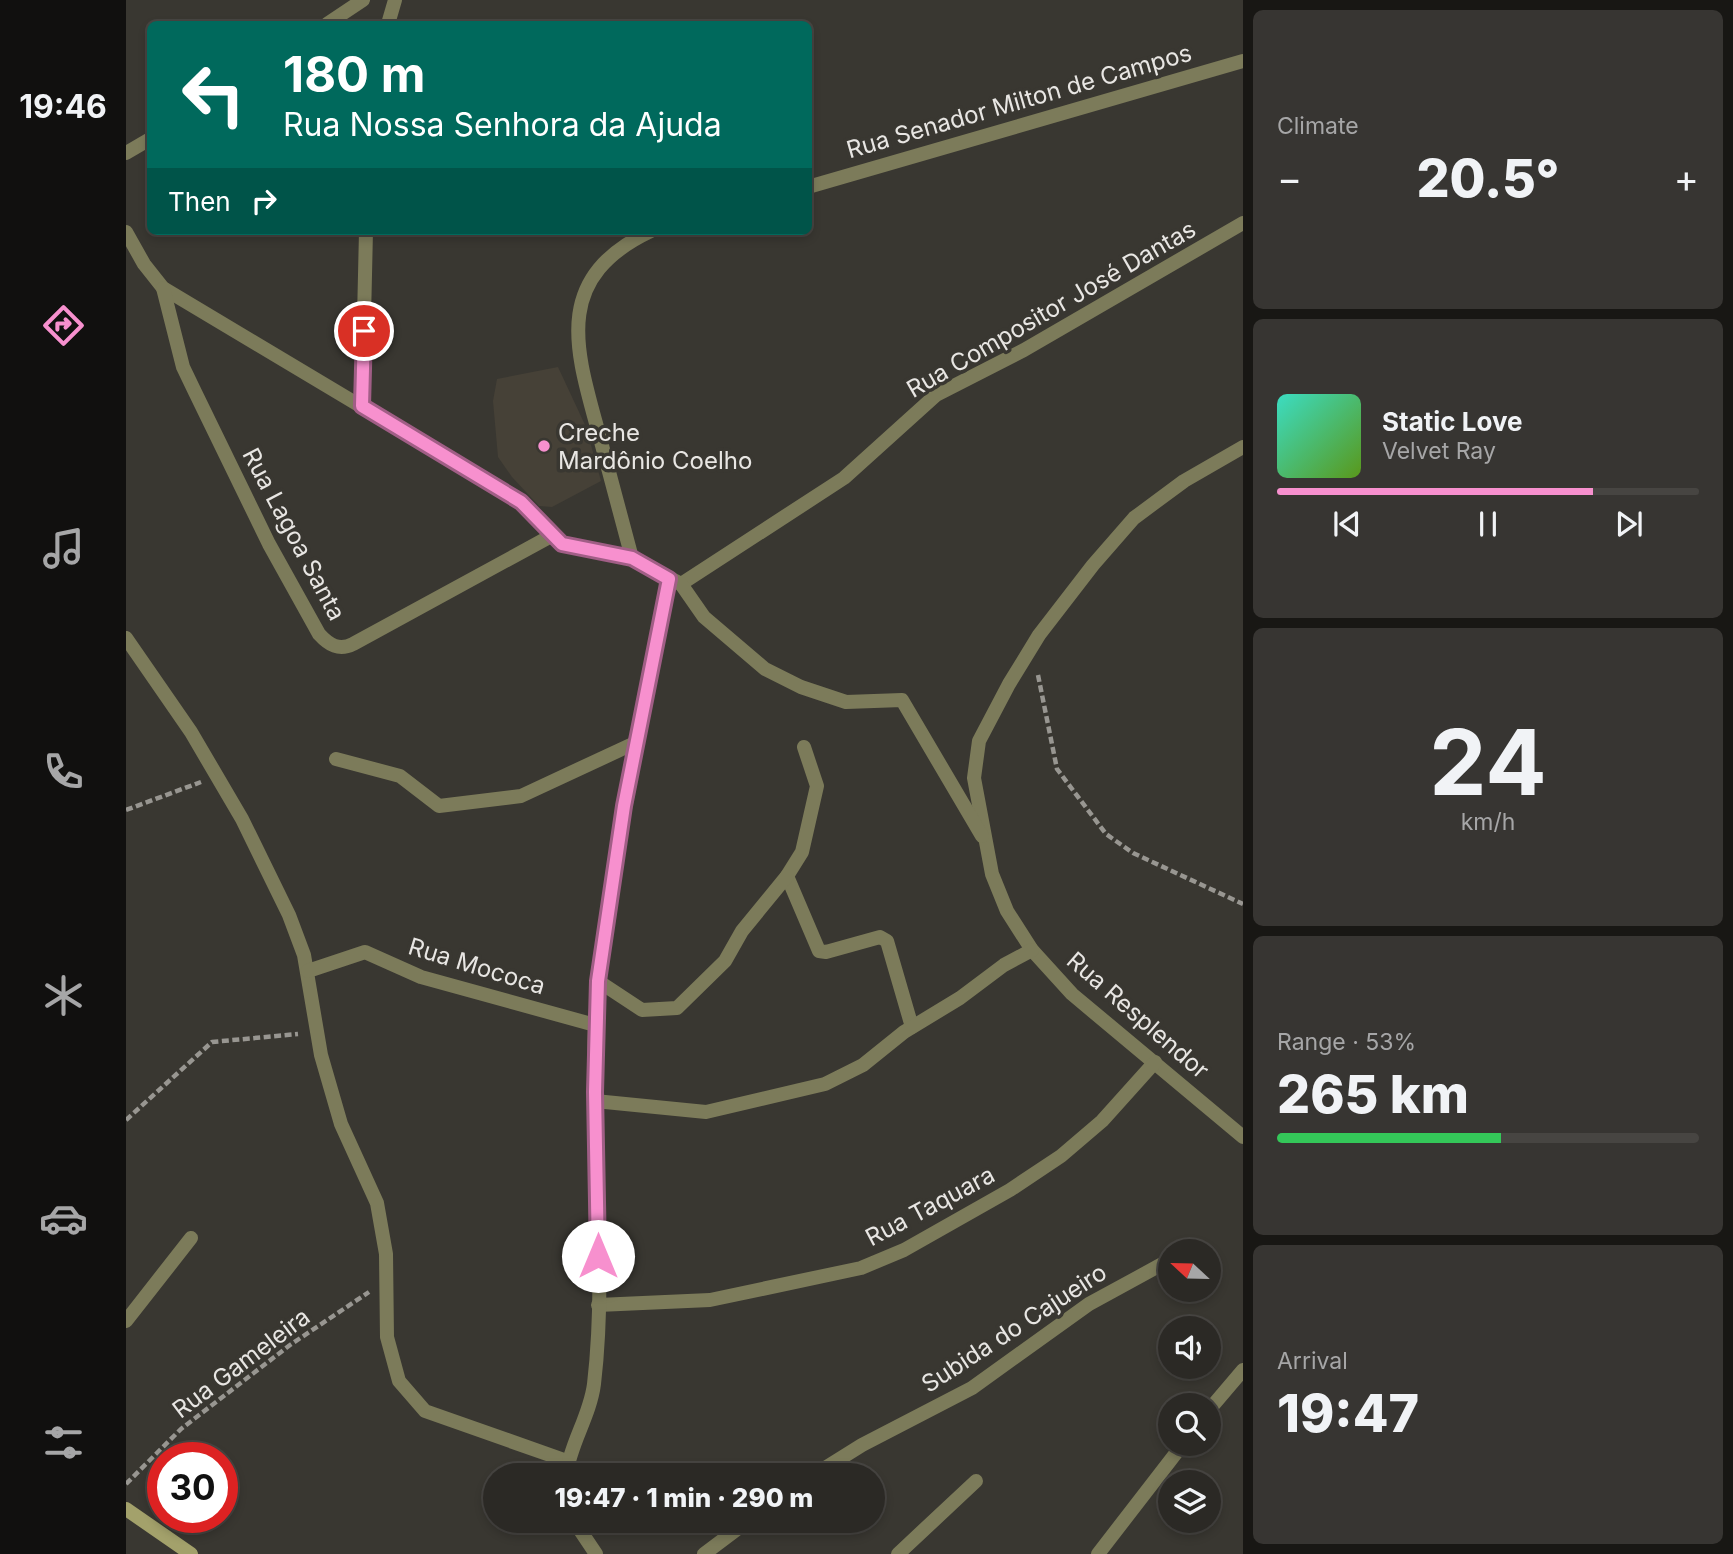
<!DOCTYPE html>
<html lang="en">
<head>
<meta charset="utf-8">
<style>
	body { margin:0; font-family:Inter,sans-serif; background:#373532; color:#f1f3f6; height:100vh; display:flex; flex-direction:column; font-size:26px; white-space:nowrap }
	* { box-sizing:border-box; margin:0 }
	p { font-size:23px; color:#a6a6a7 }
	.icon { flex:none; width:38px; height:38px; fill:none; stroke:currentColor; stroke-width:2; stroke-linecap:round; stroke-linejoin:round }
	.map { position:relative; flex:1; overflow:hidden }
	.drawer { display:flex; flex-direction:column; gap:10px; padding:10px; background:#181714; width:490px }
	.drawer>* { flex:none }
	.banner { position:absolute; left:21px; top:21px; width:665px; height:214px; border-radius:10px; box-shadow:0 4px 10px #0003,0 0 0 2px #474542; background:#00695c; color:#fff; overflow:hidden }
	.needle { width:46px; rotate:292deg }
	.fabs { position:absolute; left:1032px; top:1239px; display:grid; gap:14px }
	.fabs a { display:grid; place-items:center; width:63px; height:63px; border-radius:50%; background:#2b2925; box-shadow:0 4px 10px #0003,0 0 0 2px #474542; font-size:35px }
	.speed { position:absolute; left:21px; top:1442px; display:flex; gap:14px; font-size:35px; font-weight:700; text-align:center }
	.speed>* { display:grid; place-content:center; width:91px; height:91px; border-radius:50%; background:#2b2925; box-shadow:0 4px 10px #0003,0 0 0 2px #474542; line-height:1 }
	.speed .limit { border:10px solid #d22; background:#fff; color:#111 }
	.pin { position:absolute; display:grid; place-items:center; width:60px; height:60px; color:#fff; margin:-30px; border:4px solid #fff; border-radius:50%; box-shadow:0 2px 7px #0007 }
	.me { position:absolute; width:77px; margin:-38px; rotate:0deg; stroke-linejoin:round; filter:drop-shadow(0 0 5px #0008) }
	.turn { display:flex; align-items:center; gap:24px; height:147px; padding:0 21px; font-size:32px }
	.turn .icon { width:91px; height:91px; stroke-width:2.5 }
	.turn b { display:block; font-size:49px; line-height:60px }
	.then { display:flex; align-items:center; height:66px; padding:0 21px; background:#0003; gap:14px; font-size:26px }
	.big { font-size:52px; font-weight:800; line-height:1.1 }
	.drawer .card { flex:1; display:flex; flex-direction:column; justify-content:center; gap:10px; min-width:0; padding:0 24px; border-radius:10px; background:#373532 }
	.drawer .dial { align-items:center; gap:0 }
	.dial b { font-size:91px; line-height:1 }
	.song { display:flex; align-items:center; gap:21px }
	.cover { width:84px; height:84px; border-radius:10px; background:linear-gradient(135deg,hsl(170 70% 55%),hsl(90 70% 35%)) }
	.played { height:7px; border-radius:4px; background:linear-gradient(90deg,#f790ce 75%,#474542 75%) }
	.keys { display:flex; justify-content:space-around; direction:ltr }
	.heat { display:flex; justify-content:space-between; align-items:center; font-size:38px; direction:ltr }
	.charge { height:10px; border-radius:5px; background:linear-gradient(90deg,#34c759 53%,#474542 0) }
	.trip { position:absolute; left:357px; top:1463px; width:402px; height:70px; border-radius:35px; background:#2b2925; box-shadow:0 4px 10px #0003,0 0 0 2px #474542; font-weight:800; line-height:70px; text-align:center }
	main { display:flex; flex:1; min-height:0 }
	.tab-bar { display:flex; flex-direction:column; width:126px; justify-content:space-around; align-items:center; background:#11100f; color:#a6a6a7 }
	.tab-bar .icon { width:49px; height:49px }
	.tab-bar .active { color:#f790ce }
	.tab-bar b { font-size:32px; color:#f1f3f6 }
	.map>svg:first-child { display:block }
</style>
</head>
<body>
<main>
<nav class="tab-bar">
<b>19:46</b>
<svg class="icon active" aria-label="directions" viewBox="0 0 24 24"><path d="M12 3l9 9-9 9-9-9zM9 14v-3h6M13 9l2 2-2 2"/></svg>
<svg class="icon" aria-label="music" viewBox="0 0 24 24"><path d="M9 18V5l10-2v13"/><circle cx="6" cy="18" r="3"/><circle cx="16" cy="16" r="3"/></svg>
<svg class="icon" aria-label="phone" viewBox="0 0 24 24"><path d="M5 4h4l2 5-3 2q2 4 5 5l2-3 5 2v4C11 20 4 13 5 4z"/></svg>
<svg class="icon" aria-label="climate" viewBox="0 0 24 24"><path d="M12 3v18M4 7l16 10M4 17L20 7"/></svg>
<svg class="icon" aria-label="car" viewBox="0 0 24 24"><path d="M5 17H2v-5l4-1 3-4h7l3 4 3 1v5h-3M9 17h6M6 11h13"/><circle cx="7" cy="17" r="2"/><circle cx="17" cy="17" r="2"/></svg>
<svg class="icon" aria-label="filters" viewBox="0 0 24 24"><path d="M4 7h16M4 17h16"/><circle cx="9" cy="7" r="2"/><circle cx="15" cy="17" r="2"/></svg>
</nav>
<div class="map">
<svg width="1117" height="1554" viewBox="0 0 1117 1554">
	<rect width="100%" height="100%" fill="#393731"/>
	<polygon fill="#464137" points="432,367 460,427 475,481 426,507 413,506 386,477 372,457 367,401 371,379"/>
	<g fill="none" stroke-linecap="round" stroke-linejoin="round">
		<g stroke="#989691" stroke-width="4.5" stroke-dasharray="7 3.5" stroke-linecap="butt">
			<polyline points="912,675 931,769 980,834 1007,853 1117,904"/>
			<polyline points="0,810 75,782"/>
			<polyline points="0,1120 86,1042 172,1034"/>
			<polyline points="0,1484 55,1429 164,1345 243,1292"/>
		</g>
		<g stroke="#7c7b5a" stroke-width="14">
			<polyline points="201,24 237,0"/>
			<polyline points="262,24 269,0"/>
			<polyline points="0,153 24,139"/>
			<polyline points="682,187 1117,61"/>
			<polyline points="0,232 18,264 37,288 395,502 436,544 506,558 555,584"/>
			<path d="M 37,288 L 57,367 L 69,392 L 143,544 L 193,634 C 203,645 213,651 227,644 L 425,536"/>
			<polyline points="236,406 240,231"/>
			<polyline points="1117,447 1058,481 1008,518 967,565 913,635 883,684 853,741 848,778 866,874 881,911 906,950 946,994 1117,1137"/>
			<path d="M 506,558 C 495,518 485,478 474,438 C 451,353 423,279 525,231"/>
			<polyline points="555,584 718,478 810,395 898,350 1117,223"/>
			<polyline points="555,584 578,617 639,669 675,687 720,702 776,700 856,836"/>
			<polyline points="0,638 65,732 116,819 163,915 178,955 195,1055 215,1124 251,1203 260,1254 261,1337 273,1381 299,1411 441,1461"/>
			<polyline points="210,759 274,776 313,806 395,796 511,742"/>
			<polyline points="661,876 693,951 700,952 754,937 761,941 786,1027"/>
			<polyline points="182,971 239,952 295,977 469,1025"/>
			<polyline points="472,981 516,1010 551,1008 599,961 616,931 661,876 676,852 691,786 678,747"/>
			<polyline points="469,1101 580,1112 699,1084 737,1065 778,1032 834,998 878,965 906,950"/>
			<polyline points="472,1305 584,1300 735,1268 778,1250 884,1190 935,1156 976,1121 1029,1062"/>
			<polyline points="0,1321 65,1238"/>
			<polyline points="1083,1410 1117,1370"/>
			<path d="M 440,1475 C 444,1444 464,1416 468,1384 C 482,1265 464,1143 469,1023 C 474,931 493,841 510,751 C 521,693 529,635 543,579"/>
			<polyline points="688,1475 736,1445 846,1388 963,1304 1040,1262"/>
			<polyline points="448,1521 470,1554"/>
			<polyline points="578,1554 622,1521"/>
			<polyline points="772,1554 850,1481"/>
			<polyline points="972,1554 1057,1444"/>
		</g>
		<polyline stroke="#a3a16b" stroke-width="14" points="0,1509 65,1554"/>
	</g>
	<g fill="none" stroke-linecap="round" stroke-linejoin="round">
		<defs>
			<polyline id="route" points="238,331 236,406 395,502 436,544 506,558 543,579 498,806 472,981 469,1092 472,1256"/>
		</defs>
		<use href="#route" stroke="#a15e86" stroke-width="18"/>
		<use href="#route" stroke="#f790ce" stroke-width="12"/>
	</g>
	<circle fill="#f790ce" stroke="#393731" stroke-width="2.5" cx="418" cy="446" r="7"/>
	<g text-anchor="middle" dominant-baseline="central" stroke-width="7" stroke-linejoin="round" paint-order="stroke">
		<g font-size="24" fill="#e8e6e3" stroke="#393731">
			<text transform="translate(893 101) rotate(-16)">Rua Senador Milton de Campos</text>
			<text transform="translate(925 309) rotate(-30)">Rua Compositor José Dantas</text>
			<text transform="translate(168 534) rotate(62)">Rua Lagoa Santa</text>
			<text transform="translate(351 966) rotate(17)">Rua Mococa</text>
			<text transform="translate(1012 1015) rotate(41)">Rua Resplendor</text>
			<text transform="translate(804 1206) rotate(-28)">Rua Taquara</text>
			<text transform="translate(888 1328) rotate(-33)">Subida do Cajueiro</text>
			<text transform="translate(115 1363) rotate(-37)">Rua Gameleira</text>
		</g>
		<g font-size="24" fill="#e8e6e3" stroke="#393731" text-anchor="start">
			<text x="432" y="432">Creche<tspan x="432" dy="28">Mardônio Coelho</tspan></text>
		</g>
	</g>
</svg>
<div class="fabs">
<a><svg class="needle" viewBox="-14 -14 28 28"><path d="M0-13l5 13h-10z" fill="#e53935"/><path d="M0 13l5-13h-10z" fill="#a6a6a7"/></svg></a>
<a><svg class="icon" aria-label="sound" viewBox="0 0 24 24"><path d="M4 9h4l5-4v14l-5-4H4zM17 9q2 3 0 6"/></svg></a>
<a><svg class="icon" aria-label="search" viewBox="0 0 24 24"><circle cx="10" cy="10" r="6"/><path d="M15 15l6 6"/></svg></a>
<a><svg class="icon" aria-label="layers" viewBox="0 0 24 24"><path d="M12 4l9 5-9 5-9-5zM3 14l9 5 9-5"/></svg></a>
</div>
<div class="speed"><div class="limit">30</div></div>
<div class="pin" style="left:238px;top:331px;background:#d93025"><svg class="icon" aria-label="arrive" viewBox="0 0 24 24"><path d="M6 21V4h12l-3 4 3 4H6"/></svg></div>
<svg class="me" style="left:472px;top:1256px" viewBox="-20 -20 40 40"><circle r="19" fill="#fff"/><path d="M0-13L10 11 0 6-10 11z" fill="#f790ce"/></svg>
<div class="trip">19:47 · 1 min · 290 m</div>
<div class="banner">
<div class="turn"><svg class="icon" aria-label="left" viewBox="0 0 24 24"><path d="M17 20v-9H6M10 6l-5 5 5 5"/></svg><div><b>180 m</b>Rua Nossa Senhora da Ajuda</div></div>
<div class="then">Then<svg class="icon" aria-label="right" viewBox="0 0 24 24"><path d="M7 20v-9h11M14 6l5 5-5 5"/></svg></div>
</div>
</div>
<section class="drawer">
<div class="card"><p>Climate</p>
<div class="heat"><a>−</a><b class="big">20.5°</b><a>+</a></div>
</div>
<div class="card">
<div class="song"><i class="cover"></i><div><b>Static Love</b><p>Velvet Ray</p></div></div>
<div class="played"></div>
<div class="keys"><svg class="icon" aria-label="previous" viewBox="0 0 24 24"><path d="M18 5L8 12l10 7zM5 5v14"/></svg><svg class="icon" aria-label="pause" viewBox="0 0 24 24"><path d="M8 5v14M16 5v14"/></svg><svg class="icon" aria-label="next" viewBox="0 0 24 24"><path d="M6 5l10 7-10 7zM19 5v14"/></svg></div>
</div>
<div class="card dial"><b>24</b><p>km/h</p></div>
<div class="card"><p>Range · 53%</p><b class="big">265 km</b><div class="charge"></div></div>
<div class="card"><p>Arrival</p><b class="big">19:47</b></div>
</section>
</main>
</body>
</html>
